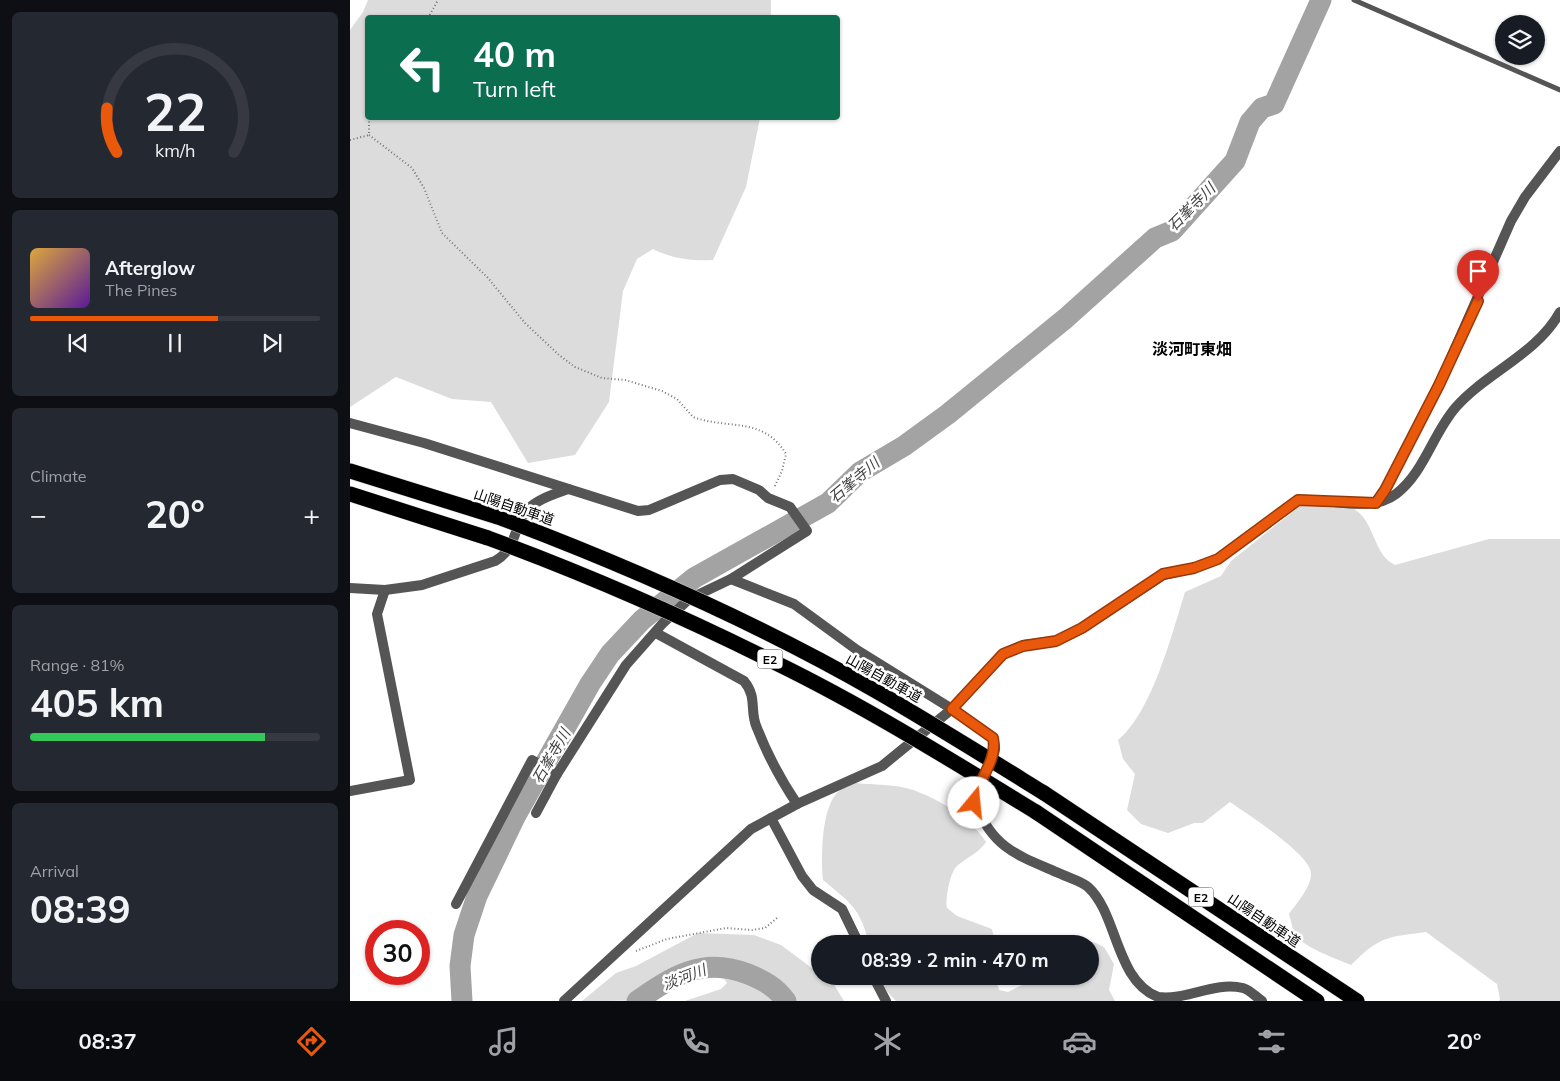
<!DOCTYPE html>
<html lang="en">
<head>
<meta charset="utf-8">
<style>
	body { margin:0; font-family:Mulish,"Noto Sans JP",sans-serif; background:#242831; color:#f1f3f6; height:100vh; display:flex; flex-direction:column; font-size:19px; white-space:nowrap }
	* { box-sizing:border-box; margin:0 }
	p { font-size:16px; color:#9ea1a6 }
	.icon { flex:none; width:28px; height:28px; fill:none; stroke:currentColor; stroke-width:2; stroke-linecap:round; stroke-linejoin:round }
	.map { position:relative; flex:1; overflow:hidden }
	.sheet { display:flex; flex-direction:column; gap:12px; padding:12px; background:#0d0f14; width:350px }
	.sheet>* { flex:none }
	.top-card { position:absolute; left:15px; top:15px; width:475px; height:105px; border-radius:5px; box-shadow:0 1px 4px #0004; background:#0b6e4f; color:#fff; overflow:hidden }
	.buttons { position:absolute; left:1145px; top:15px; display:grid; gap:10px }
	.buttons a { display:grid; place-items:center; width:50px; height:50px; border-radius:50%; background:#171b24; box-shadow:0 1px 4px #0004; font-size:25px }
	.speed { position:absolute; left:15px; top:920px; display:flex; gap:10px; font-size:25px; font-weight:700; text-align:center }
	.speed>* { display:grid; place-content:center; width:65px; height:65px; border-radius:50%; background:#171b24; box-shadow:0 1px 4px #0004; line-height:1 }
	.speed .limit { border:8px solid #d22; background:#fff; color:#111 }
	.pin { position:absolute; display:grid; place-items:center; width:42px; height:42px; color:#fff; margin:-51px -21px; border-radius:50% 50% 50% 0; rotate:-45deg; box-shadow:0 0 5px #0007 }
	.pin .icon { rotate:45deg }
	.me { position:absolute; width:55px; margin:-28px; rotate:17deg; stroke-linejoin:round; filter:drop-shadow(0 0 4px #0008) }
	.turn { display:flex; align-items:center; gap:18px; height:105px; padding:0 25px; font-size:22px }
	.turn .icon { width:65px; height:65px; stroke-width:2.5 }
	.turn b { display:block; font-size:35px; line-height:42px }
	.big { font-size:38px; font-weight:700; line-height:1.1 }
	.sheet .widget { flex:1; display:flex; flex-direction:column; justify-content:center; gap:8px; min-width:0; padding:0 18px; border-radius:8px; background:#242831 }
	.sheet .dial { align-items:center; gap:0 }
	.dial svg { height:130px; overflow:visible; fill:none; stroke:#363941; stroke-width:7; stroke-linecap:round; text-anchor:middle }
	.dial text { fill:#f1f3f6; stroke:none }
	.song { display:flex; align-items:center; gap:15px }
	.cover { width:60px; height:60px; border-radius:8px; background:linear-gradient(135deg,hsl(40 70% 55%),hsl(270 70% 35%)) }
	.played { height:5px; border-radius:2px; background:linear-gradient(90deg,#ea580c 65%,#363941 65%) }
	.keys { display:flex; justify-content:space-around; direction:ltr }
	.heat { display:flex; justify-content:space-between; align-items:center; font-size:28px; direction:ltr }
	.charge { height:8px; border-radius:4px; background:linear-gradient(90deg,#34c759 81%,#363941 0) }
	.trip { position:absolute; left:461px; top:935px; width:288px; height:50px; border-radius:25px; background:#171b24; box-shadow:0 1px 4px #0004; font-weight:700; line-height:50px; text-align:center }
	.dock { display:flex; height:80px; justify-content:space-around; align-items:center; background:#090b0e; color:#9ea1a6 }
	.dock .icon { width:35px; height:35px }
	.dock .selected { color:#ea580c }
	.dock b { font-size:22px; color:#f1f3f6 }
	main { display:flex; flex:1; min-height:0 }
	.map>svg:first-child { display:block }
</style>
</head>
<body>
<main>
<section class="sheet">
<div class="widget dial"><svg viewBox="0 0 100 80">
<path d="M14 69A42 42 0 1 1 86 69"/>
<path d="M14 69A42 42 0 0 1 8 42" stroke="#ea580c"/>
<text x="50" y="56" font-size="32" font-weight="700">22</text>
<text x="50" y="72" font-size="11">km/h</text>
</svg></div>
<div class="widget">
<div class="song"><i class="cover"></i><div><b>Afterglow</b><p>The Pines</p></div></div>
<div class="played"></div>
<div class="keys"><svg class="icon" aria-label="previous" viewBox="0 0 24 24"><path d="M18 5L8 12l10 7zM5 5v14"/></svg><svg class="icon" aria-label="pause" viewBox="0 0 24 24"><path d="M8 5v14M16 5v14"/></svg><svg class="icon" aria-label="next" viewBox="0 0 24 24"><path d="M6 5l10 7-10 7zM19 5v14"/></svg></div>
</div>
<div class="widget"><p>Climate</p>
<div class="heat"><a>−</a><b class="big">20°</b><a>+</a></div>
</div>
<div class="widget"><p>Range · 81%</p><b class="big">405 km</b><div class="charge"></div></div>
<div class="widget"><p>Arrival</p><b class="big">08:39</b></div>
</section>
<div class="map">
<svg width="1210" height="1001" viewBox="0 0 1210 1001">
	<rect width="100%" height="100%" fill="#fff"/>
	<g fill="#dcdcdc">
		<path d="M 18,0 L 421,0 L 421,18 L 18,18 L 18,118 L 410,118 L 396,187 L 363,260 C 341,261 323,259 303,249 L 287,259 L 273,291 L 259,402 L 225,455 L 178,463 L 141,402 L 102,399 L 46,377 L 0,407 L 0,30 L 13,12 Z"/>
		<path d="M 985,504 C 990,506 999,506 1004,509 C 1025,521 1023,555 1045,565 L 1139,539 L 1210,539 L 1210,1001 L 1149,1001 L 1150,999 L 1147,984 L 1076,932 C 1037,937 1030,936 1001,965 C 987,959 952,947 945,934 C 942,928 941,920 939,914 C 946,904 962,886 961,873 C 960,854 897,814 880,802 L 853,823 L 844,823 L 818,833 L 791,824 L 777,810 L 785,774 L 773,759 L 768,740 C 802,712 822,634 835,592 L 871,576 L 881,561 L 950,506 Z"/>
		<path d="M 506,783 C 523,785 544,784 560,789 C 588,798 621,818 636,842 C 628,854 617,857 607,866 C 600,872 595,899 597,908 L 607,916 L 642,929 L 645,944 L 519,944 C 510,907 500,903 473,880 C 471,859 471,807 488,792 C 493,788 501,786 506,783 Z"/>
		<path d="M 348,933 L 404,935 L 431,945 L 470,974 L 470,976 L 483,983 L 494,1001 L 335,1001 L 371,989 L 377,983 C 360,954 312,991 291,1000 C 282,1001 244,1001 232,1001 L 266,973 L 286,966 Z"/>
		<polygon points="701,935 746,943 754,947 764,964 759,990 765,1001 546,1001 528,982 526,976 645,976 649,990 658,992 674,984 677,976 740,976 740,944 691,944"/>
	</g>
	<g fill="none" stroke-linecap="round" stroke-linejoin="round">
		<g stroke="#a3a3a3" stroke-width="21">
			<polyline points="112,1001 110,966 114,935 127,896 166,815 240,684 260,654 292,620 344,578 478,503 510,472 554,446 598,414 716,318 805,238 822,231 885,161 900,122 912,108 924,104 971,0"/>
			<path d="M 287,1001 C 323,976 353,956 398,974 C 413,980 426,987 436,1001"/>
		</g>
		<defs>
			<g id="motorway">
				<polyline points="0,471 148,517"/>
				<polyline points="0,494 138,538"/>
				<polyline points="694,793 1007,1001"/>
				<polyline points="686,812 967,1001"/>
			</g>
		</defs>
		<use href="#motorway" stroke="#dbdbdb" stroke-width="16"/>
		<g stroke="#777" stroke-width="2" stroke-dasharray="1 2.5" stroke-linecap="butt">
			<polyline points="78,18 88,0"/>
			<polyline points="19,118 19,135"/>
			<path d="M 19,135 L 62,168 L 74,188 L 92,233 L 138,278 L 175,323 L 209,355 L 225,367 L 252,378 L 275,380 L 312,391 L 327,399 L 343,417 C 379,430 413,416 436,454 L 432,471 L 424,488"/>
			<polyline points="0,140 19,135"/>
			<polyline points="286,951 317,939 376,928 402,930 415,928 427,918"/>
		</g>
		<polyline stroke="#555" stroke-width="5" points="1004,0 1210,90"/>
		<g stroke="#555" stroke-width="10">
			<polyline points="0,423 74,443 288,511 299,510 370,480 383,479 409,490 418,498 440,507 457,531 381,579 339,599 313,623 276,665 207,774 186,813"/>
			<polyline points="1026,503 1035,490 1089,385 1161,221 1175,197 1210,151"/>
			<path d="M 381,579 L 444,604 L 507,650 L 602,709 L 643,738 C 643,741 646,746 645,749 C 644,765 619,789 626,805 C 644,850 670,856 711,874 C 719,878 731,881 738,887 C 768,914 765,980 808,997 C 836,1001 864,981 893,988 C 900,990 906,997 912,1001"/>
			<path d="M 0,588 L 35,590 L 72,585 L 145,561 C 167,549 163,527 177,510 C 187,499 205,494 218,489"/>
			<path d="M 306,633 L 394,681 C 408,698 399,711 407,728 C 417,754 431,780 447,804"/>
			<polyline points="0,791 60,780 27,614 35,590"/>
			<polyline points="421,818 452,876 463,890 492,909 509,944"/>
			<polyline points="106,904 182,760 207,774"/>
			<polyline points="523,976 536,1001"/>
			<path d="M 214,1001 L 401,829 L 447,804 L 532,766 L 602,709 L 653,654 L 673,645 L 706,641 L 731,629 L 813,575 L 844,568 L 868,559 L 948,500 C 978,497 1020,514 1046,494 C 1074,473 1083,433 1106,407 C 1137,372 1187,354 1210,312"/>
		</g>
		<use href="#motorway" stroke="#000" stroke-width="15"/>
		<defs>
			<g id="motorway-bridge">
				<path d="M 148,517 C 278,566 406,622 526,691 C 583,724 639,759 694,793"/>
				<path d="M 138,538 C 236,574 332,616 426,663 C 516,707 601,760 686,812"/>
			</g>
		</defs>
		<use href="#motorway-bridge" stroke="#dbdbdb" stroke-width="16" stroke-linecap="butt"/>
		<use href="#motorway-bridge" stroke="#000" stroke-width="15"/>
	</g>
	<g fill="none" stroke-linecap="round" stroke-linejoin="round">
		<defs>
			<path id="route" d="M 624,803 C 627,780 648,761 643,738 L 602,709 L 653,654 L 673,646 L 706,641 L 732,628 L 813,574 L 844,568 L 868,559 L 948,500 L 1026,503 L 1035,490 L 1089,385 L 1128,301"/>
		</defs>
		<use href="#route" stroke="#983908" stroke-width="12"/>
		<use href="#route" stroke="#ea580c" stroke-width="9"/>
	</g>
	<g text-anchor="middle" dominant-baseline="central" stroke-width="5" stroke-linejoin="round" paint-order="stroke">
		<g fill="#fff" stroke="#4c4c4c" stroke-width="1">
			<rect x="407.5" y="649.5" width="25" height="19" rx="4"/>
			<rect x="838.5" y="887.5" width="25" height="19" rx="4"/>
		</g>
		<g font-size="12" font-weight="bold" fill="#000">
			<text x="420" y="659">E2</text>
			<text x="851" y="897">E2</text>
		</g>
		<g font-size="14" fill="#000" stroke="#fff">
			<text transform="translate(164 507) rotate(19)">山陽自動車道</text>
			<text transform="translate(534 678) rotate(29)">山陽自動車道</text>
			<text transform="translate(914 920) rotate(34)">山陽自動車道</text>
		</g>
		<g font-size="15" font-style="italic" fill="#444" stroke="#fff">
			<text transform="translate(841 207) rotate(-45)">石峯寺川</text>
			<text transform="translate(504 480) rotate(-40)">石峯寺川</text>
			<text transform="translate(201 756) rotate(-60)">石峯寺川</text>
			<text transform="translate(334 977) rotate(-21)">淡河川</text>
		</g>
		<g font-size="16" font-weight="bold" fill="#000" stroke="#fff">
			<text x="842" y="349">淡河町東畑</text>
		</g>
	</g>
</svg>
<div class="buttons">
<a><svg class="icon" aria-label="layers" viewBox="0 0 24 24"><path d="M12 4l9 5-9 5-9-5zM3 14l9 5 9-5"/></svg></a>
</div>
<div class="speed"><div class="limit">30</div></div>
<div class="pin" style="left:1128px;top:301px;background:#d93025"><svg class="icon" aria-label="arrive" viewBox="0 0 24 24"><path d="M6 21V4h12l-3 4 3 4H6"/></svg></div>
<svg class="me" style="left:624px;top:803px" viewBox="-20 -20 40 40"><circle r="19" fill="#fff"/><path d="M0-13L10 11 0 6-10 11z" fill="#ea580c"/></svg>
<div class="trip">08:39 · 2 min · 470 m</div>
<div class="top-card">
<div class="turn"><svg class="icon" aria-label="left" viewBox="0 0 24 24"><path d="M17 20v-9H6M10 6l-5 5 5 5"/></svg><div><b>40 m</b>Turn left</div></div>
</div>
</div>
</main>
<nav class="dock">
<b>08:37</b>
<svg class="icon selected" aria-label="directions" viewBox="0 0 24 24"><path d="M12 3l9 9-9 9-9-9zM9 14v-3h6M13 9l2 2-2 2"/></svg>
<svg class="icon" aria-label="music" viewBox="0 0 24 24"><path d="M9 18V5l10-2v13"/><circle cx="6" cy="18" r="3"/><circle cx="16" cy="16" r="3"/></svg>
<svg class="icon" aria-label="phone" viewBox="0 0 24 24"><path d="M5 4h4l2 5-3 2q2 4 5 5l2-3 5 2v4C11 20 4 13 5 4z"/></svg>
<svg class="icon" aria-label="climate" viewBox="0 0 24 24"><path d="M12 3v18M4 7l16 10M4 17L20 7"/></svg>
<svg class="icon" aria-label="car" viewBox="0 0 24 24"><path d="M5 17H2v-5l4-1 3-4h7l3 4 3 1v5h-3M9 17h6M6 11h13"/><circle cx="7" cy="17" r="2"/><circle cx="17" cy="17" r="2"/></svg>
<svg class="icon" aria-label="filters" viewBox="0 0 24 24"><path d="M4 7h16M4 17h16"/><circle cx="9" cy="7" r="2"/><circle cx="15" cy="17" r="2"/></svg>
<b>20°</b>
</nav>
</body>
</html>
